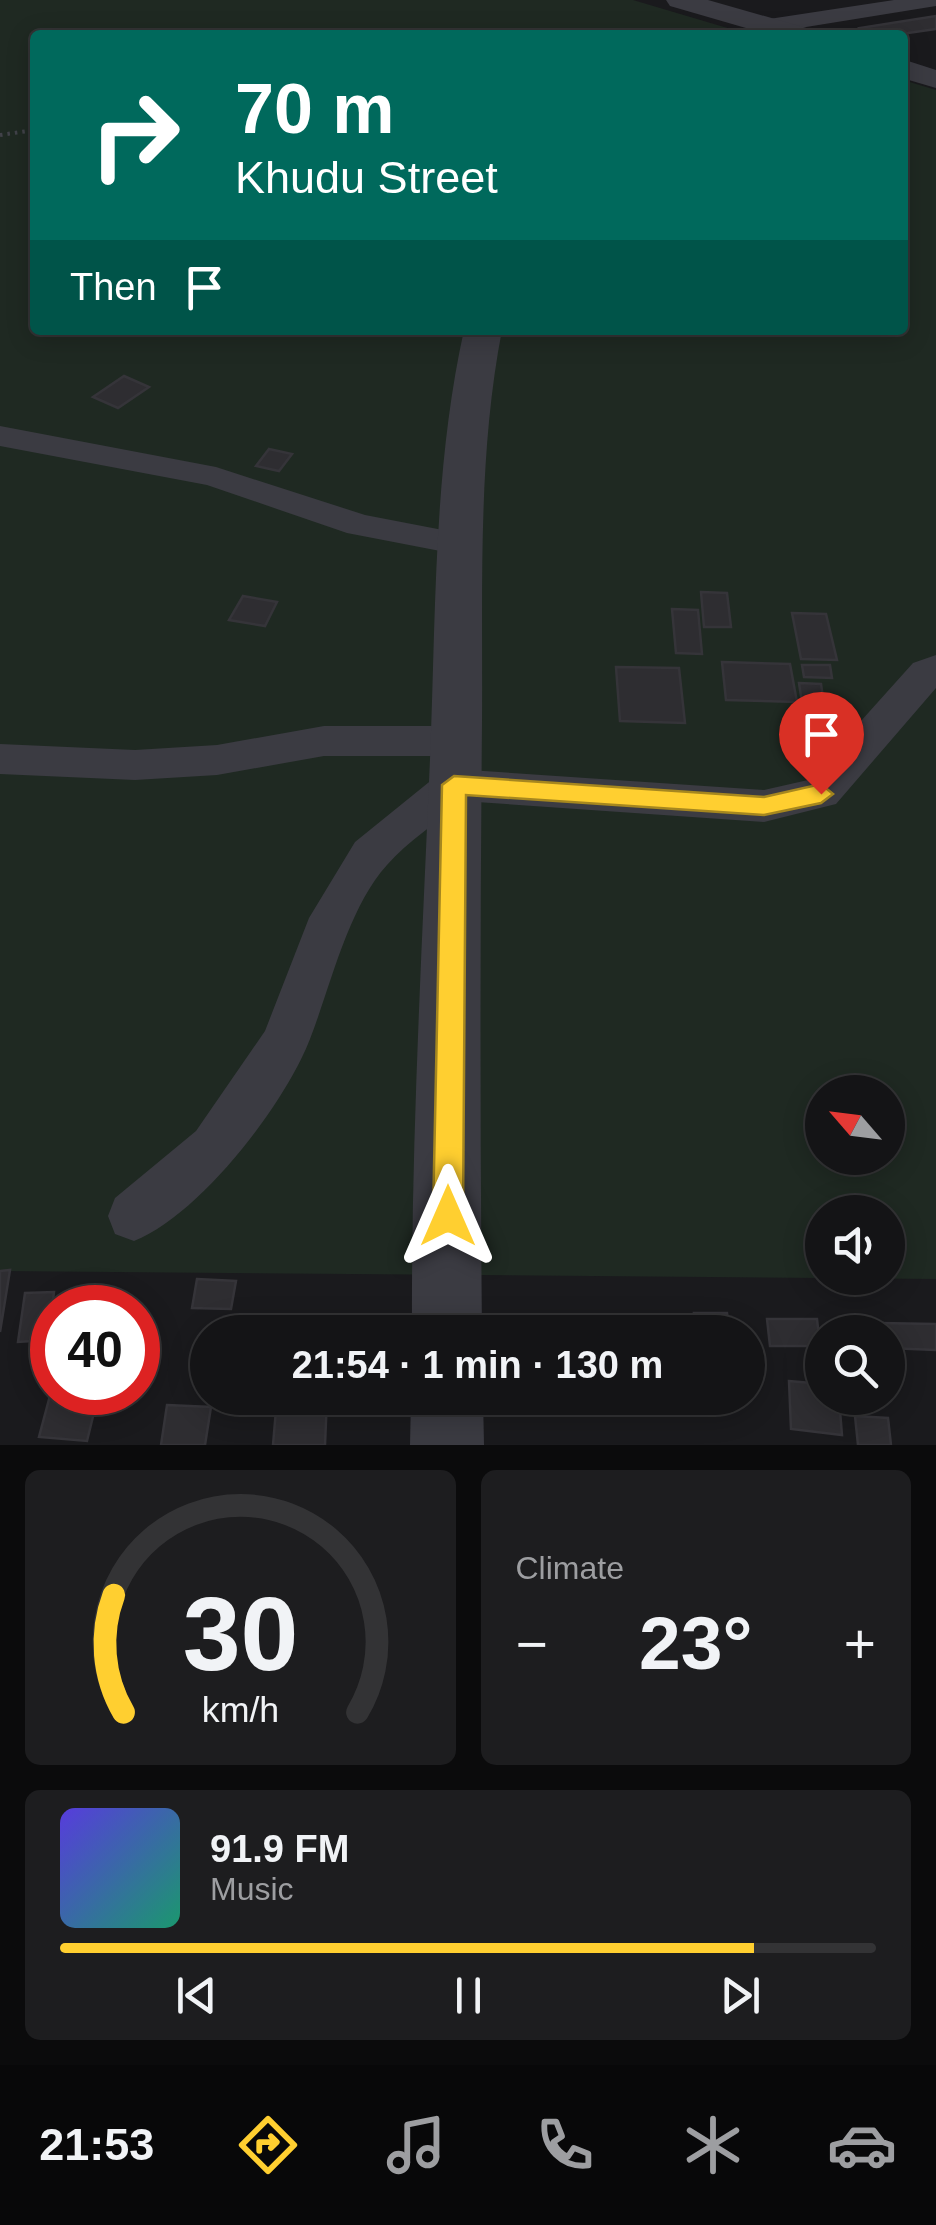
<!DOCTYPE html>
<html lang="en">
<head>
<meta charset="utf-8">
<style>
	body { margin:0; font-family:Arial,sans-serif; background:#1d1d1f; color:#f1f3f6; height:100vh; display:flex; flex-direction:column; font-size:38px; white-space:nowrap }
	* { box-sizing:border-box; margin:0 }
	p { font-size:32px; color:#9d9ea1 }
	.icon { flex:none; width:55px; height:55px; fill:none; stroke:currentColor; stroke-width:2; stroke-linecap:round; stroke-linejoin:round }
	.map { position:relative; height:1445px; overflow:hidden }
	.panel { display:flex; flex-direction:column; gap:25px; padding:25px; background:#0b0b0c; flex:1 }
	.panel>* { flex:none }
	.hud { position:absolute; left:30px; top:30px; width:878px; height:305px; border-radius:10px; box-shadow:0 5px 25px #0003,0 0 0 2px #333335; background:#00695c; color:#fff; overflow:hidden }
	.needle { width:65px; rotate:298deg }
	.buttons { position:absolute; left:805px; top:1075px; display:grid; gap:20px }
	.buttons a { display:grid; place-items:center; width:100px; height:100px; border-radius:50%; background:#141416; box-shadow:0 5px 25px #0003,0 0 0 2px #333335; font-size:50px }
	.speed { position:absolute; left:30px; top:1285px; display:flex; gap:20px; font-size:50px; font-weight:700; text-align:center }
	.speed>* { display:grid; place-content:center; width:130px; height:130px; border-radius:50%; background:#141416; box-shadow:0 5px 25px #0003,0 0 0 2px #333335; line-height:1 }
	.speed .limit { border:15px solid #d22; background:#fff; color:#111 }
	.pin { position:absolute; display:grid; place-items:center; width:85px; height:85px; color:#fff; margin:-102px -42px; border-radius:50% 50% 50% 0; rotate:-45deg; box-shadow:0 0 10px #0007 }
	.pin .icon { rotate:45deg }
	.me { position:absolute; width:110px; margin:-55px; rotate:0deg; stroke-linejoin:round; filter:drop-shadow(0 0 8px #0008) }
	.turn { display:flex; align-items:center; gap:35px; height:210px; padding:0 40px; font-size:45px }
	.turn .icon { width:130px; height:130px; stroke-width:2.5 }
	.turn b { display:block; font-size:70px; line-height:85px }
	.then { display:flex; align-items:center; height:95px; padding:0 40px; background:#0003; gap:20px; font-size:38px }
	.big { font-size:75px; font-weight:700; line-height:1.1 }
	.panel .tile { flex:1; display:flex; flex-direction:column; justify-content:center; gap:15px; min-width:0; padding:0 35px; border-radius:15px; background:#1d1d1f }
	.panel .dial { align-items:center; gap:0 }
	.dial svg { height:260px; overflow:visible; fill:none; stroke:#333335; stroke-width:7; stroke-linecap:round; text-anchor:middle }
	.dial text { fill:#f1f3f6; stroke:none }
	.song { display:flex; align-items:center; gap:30px }
	.cover { width:120px; height:120px; border-radius:15px; background:linear-gradient(135deg,hsl(250 70% 55%),hsl(160 70% 35%)) }
	.played { height:10px; border-radius:5px; background:linear-gradient(90deg,#ffcf30 85%,#333335 85%) }
	.keys { display:flex; justify-content:space-around; direction:ltr }
	.heat { display:flex; justify-content:space-between; align-items:center; font-size:55px; direction:ltr }
	.panel .tiles { flex:1; display:grid; gap:25px; grid-template-columns:1fr 1fr }
	.tile:last-child { grid-column:span 2 }
	.trip { position:absolute; left:190px; top:1315px; width:575px; height:100px; border-radius:50px; background:#141416; box-shadow:0 5px 25px #0003,0 0 0 2px #333335; font-weight:700; line-height:100px; text-align:center }
	.dock { display:flex; height:160px; justify-content:space-around; align-items:center; background:#080809; color:#9d9ea1 }
	.dock .icon { width:70px; height:70px }
	.dock .on { color:#ffcf30 }
	.dock b { font-size:45px; color:#f1f3f6 }
	.map>svg:first-child { display:block }
</style>
</head>
<body>
<div class="map">
<svg width="936" height="1445" viewBox="0 0 936 1445">
	<rect width="100%" height="100%" fill="#1a1a1d"/>
	<path fill="#1f2922" fill-rule="evenodd" d="M 0,0 L 633,0 L 751,35 L 35,35 L 35,330 L 902,330 L 903,80 L 936,90 L 936,1279 L 0,1271 ZM 822,1092 L 888,1092 L 888,1158 L 822,1158 ZM 822,1212 L 888,1212 L 888,1278 L 822,1278 Z"/>
	<g fill="#2e2d31" stroke="#353439" stroke-width="2.5">
		<polygon points="936,16 936,29 894,35 869,35 860,28"/>
		<polygon points="124,376 149,387 118,408 93,397"/>
		<polygon points="269,449 292,454 279,471 256,466"/>
		<polygon points="701,592 727,593 731,627 704,627"/>
		<polygon points="243,596 277,602 265,626 229,620"/>
		<polygon points="672,609 698,610 702,654 676,653"/>
		<polygon points="792,613 826,614 837,660 801,659"/>
		<polygon points="722,662 790,664 797,702 726,700"/>
		<polygon points="802,665 830,665 832,678 804,677"/>
		<polygon points="616,667 679,668 685,723 620,721"/>
		<polygon points="799,683 821,684 824,704 802,703"/>
		<polygon points="10,1270 0,1332 0,1271"/>
		<polygon points="197,1279 236,1281 231,1309 192,1308"/>
		<polygon points="54,1292 48,1340 18,1342 25,1293"/>
		<polygon points="694,1313 727,1313 729,1332 696,1332"/>
		<polygon points="767,1319 817,1319 820,1346 770,1346"/>
		<polygon points="879,1323 936,1324 936,1350 888,1348 888,1332 880,1332"/>
		<polygon points="789,1381 822,1384 822,1398 839,1398 842,1435 791,1429"/>
		<polygon points="52,1388 52,1392 99,1392 87,1441 39,1437"/>
		<polygon points="277,1398 327,1398 325,1445 273,1445"/>
		<polygon points="167,1405 211,1407 205,1445 161,1445"/>
		<polygon points="855,1416 888,1418 891,1445 858,1445"/>
	</g>
	<g fill="none" stroke-linecap="round" stroke-linejoin="round">
		<polyline stroke="#414249" stroke-width="4" stroke-dasharray="2.5 5" stroke-linecap="butt" points="0,135 35,130"/>
		<g fill="#3b3b42" fill-rule="evenodd">
			<polygon points="894,0 936,0 936,6 769,33 758,26 769,19"/>
			<polygon points="0,426 216,467 365,515 474,536 479,544 474,552 461,555 347,533 207,485 0,446"/>
			<path d="M 936,655 L 936,688 L 836,804 L 764,822 L 462,801 C 438,822 408,841 387,865 C 348,908 331,985 310,1039 C 285,1104 200,1215 134,1241 L 115,1234 L 108,1216 L 115,1198 L 196,1131 L 265,1031 L 309,918 L 355,842 L 439,774 L 454,769 L 764,790 L 808,780 L 913,663 Z"/>
			<polygon points="324,726 458,726 472,730 478,741 472,752 458,756 324,756 217,775 135,780 0,774 0,744 135,750 217,745"/>
		</g>
		<g fill="#3b3b42" fill-rule="evenodd">
			<polygon points="666,0 708,0 810,29 814,35 770,35 670,6"/>
			<polygon points="902,59 936,70 936,88 902,78"/>
			<path d="M 464,330 L 502,330 C 477,459 483,593 482,724 C 480,927 480,1129 482,1332 L 412,1332 C 411,1141 422,949 430,759 C 436,616 433,470 464,330 Z"/>
			<polygon points="411,1398 483,1398 484,1445 410,1445"/>
		</g>
	</g>
	<polygon fill="#ffcf30" stroke="#a6871f" stroke-width="2.5" points="454,776 764,797 821,784 833,794 821,803 764,815 466,795 463,1216 459,1226 448,1230 437,1226 433,1216 442,785"/>
</svg>
<div class="buttons">
<a><svg class="needle" viewBox="-14 -14 28 28"><path d="M0-13l5 13h-10z" fill="#e53935"/><path d="M0 13l5-13h-10z" fill="#9d9ea1"/></svg></a>
<a><svg class="icon" aria-label="sound" viewBox="0 0 24 24"><path d="M4 9h4l5-4v14l-5-4H4zM17 9q2 3 0 6"/></svg></a>
<a><svg class="icon" aria-label="search" viewBox="0 0 24 24"><circle cx="10" cy="10" r="6"/><path d="M15 15l6 6"/></svg></a>
</div>
<div class="speed"><div class="limit">40</div></div>
<div class="pin" style="left:821px;top:794px;background:#d93025"><svg class="icon" aria-label="arrive" viewBox="0 0 24 24"><path d="M6 21V4h12l-3 4 3 4H6"/></svg></div>
<svg class="me" style="left:448px;top:1216px" viewBox="-20 -20 40 40"><path d="M0-17L14 15 0 8-14 15z" fill="#ffcf30" stroke="#fff" stroke-width="4"/></svg>
<div class="trip">21:54 · 1 min · 130 m</div>
<div class="hud">
<div class="turn"><svg class="icon" aria-label="right" viewBox="0 0 24 24"><path d="M7 20v-9h11M14 6l5 5-5 5"/></svg><div><b>70 m</b>Khudu Street</div></div>
<div class="then">Then<svg class="icon" aria-label="arrive" viewBox="0 0 24 24"><path d="M6 21V4h12l-3 4 3 4H6"/></svg></div>
</div>
</div>
<section class="panel">
<div class="tiles">
<div class="tile dial"><svg viewBox="0 0 100 80">
<path d="M14 69A42 42 0 1 1 86 69"/>
<path d="M14 69A42 42 0 0 1 11 33" stroke="#ffcf30"/>
<text x="50" y="56" font-size="32" font-weight="700">30</text>
<text x="50" y="72" font-size="11">km/h</text>
</svg></div>
<div class="tile"><p>Climate</p>
<div class="heat"><a>−</a><b class="big">23°</b><a>+</a></div>
</div>
<div class="tile">
<div class="song"><i class="cover"></i><div><b>91.9 FM</b><p>Music</p></div></div>
<div class="played"></div>
<div class="keys"><svg class="icon" aria-label="previous" viewBox="0 0 24 24"><path d="M18 5L8 12l10 7zM5 5v14"/></svg><svg class="icon" aria-label="pause" viewBox="0 0 24 24"><path d="M8 5v14M16 5v14"/></svg><svg class="icon" aria-label="next" viewBox="0 0 24 24"><path d="M6 5l10 7-10 7zM19 5v14"/></svg></div>
</div>
</div>
</section>
<nav class="dock">
<b>21:53</b>
<svg class="icon on" aria-label="directions" viewBox="0 0 24 24"><path d="M12 3l9 9-9 9-9-9zM9 14v-3h6M13 9l2 2-2 2"/></svg>
<svg class="icon" aria-label="music" viewBox="0 0 24 24"><path d="M9 18V5l10-2v13"/><circle cx="6" cy="18" r="3"/><circle cx="16" cy="16" r="3"/></svg>
<svg class="icon" aria-label="phone" viewBox="0 0 24 24"><path d="M5 4h4l2 5-3 2q2 4 5 5l2-3 5 2v4C11 20 4 13 5 4z"/></svg>
<svg class="icon" aria-label="climate" viewBox="0 0 24 24"><path d="M12 3v18M4 7l16 10M4 17L20 7"/></svg>
<svg class="icon" aria-label="car" viewBox="0 0 24 24"><path d="M5 17H2v-5l4-1 3-4h7l3 4 3 1v5h-3M9 17h6M6 11h13"/><circle cx="7" cy="17" r="2"/><circle cx="17" cy="17" r="2"/></svg>
</nav>
</body>
</html>
